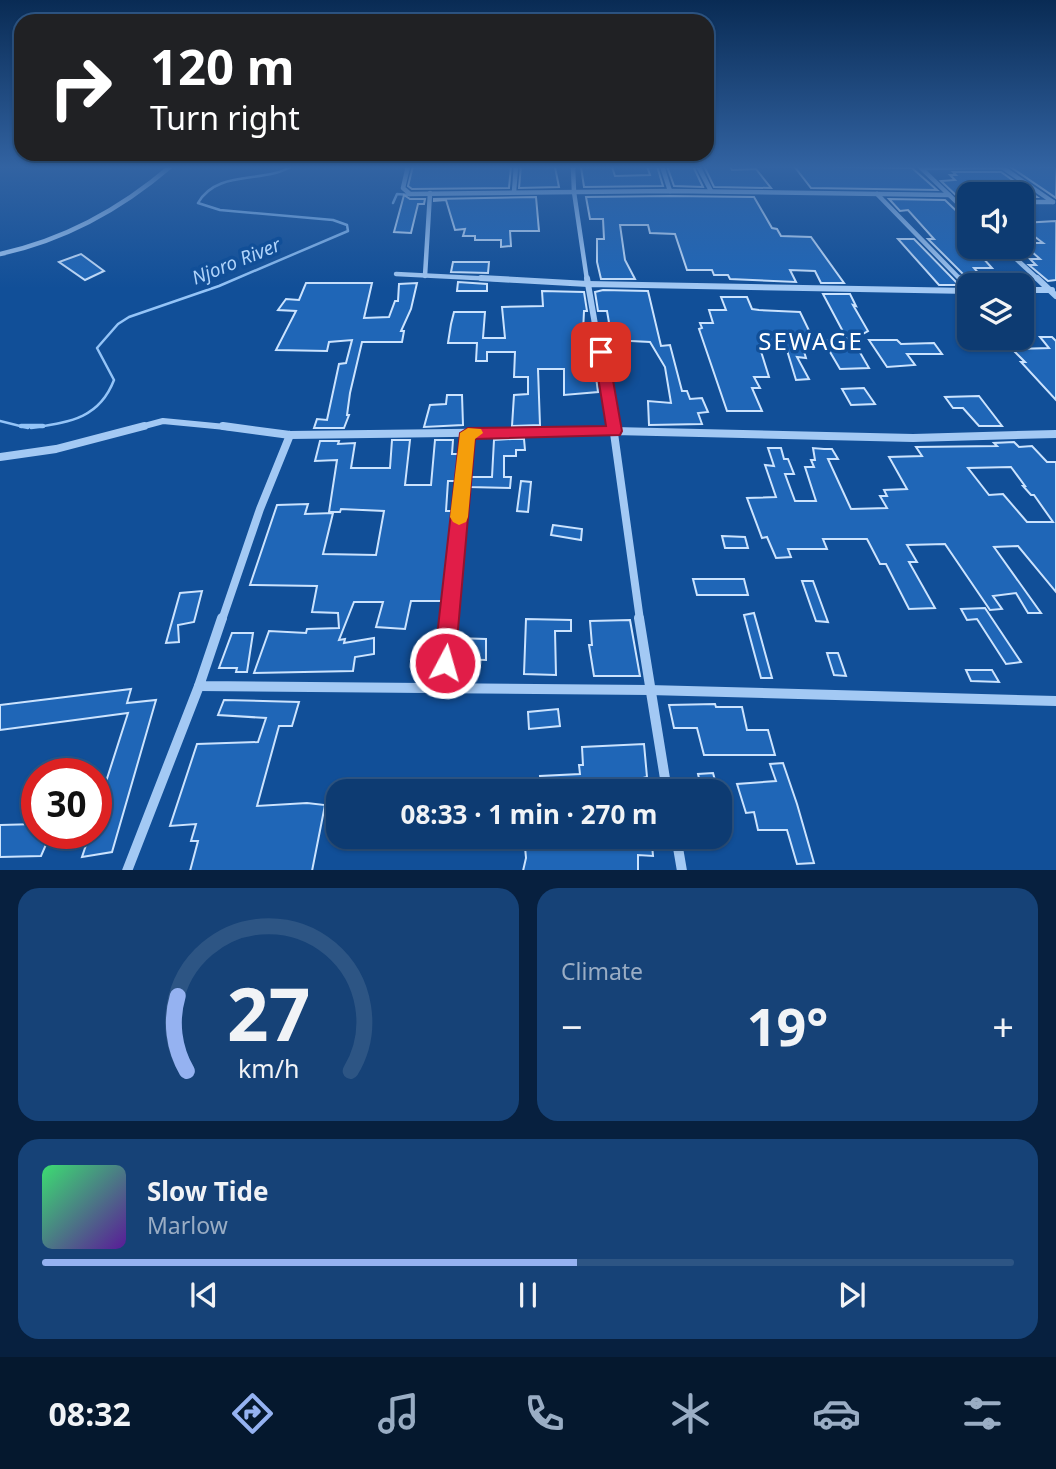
<!DOCTYPE html>
<html lang="en">
<head>
<meta charset="utf-8">
<style>
	body { margin:0; font-family:"Noto Sans",sans-serif; background:#164277; color:#f1f3f6; height:100vh; display:flex; flex-direction:column; font-size:26px; white-space:nowrap }
	* { box-sizing:border-box; margin:0 }
	p { font-size:23px; color:#9aadc4 }
	.icon { flex:none; width:38px; height:38px; fill:none; stroke:currentColor; stroke-width:2; stroke-linecap:round; stroke-linejoin:round }
	.map { position:relative; height:870px; overflow:hidden }
	.details { display:flex; flex-direction:column; gap:18px; padding:18px; background:#07203f; flex:1 }
	.details>* { flex:none }
	.top-card { position:absolute; left:14px; top:14px; width:700px; height:147px; border-radius:21px; box-shadow:0 2px 5px #0004,0 0 0 2px #2d5584; background:#202124; color:#fff; overflow:hidden }
	.fabs { position:absolute; left:957px; top:182px; display:grid; gap:14px }
	.fabs a { display:grid; place-items:center; width:77px; height:77px; border-radius:14px; background:#0d3b72; box-shadow:0 2px 5px #0004,0 0 0 2px #2d5584; font-size:35px }
	.speed { position:absolute; left:21px; top:758px; display:flex; gap:14px; font-size:35px; font-weight:700; text-align:center }
	.speed>* { display:grid; place-content:center; width:91px; height:91px; border-radius:50%; background:#0d3b72; box-shadow:0 2px 5px #0004,0 0 0 2px #2d5584; line-height:1 }
	.speed .limit { border:10px solid #d22; background:#fff; color:#111 }
	.pin { position:absolute; display:grid; place-items:center; width:60px; height:60px; color:#fff; margin:-30px; border-radius:14px; box-shadow:0 4px 10px #0006 }
	.me { position:absolute; width:77px; margin:-38px; rotate:6deg; stroke-linejoin:round; filter:drop-shadow(0 0 5px #0008) }
	.turn { display:flex; align-items:center; gap:24px; height:147px; padding:0 21px; font-size:32px }
	.turn .icon { width:91px; height:91px; stroke-width:2.5 }
	.turn b { display:block; font-size:49px; line-height:60px }
	.big { font-size:52px; font-weight:700; line-height:1.1 }
	.details .widget { flex:1; display:flex; flex-direction:column; justify-content:center; gap:10px; min-width:0; padding:0 24px; border-radius:21px; background:#164277 }
	.details .dial { align-items:center; gap:0 }
	.dial svg { height:182px; overflow:visible; fill:none; stroke:#2d5584; stroke-width:7; stroke-linecap:round; text-anchor:middle }
	.dial text { fill:#f1f3f6; stroke:none }
	.song { display:flex; align-items:center; gap:21px }
	.cover { width:84px; height:84px; border-radius:10px; background:linear-gradient(135deg,hsl(140 70% 55%),hsl(270 70% 35%)) }
	.played { height:7px; border-radius:4px; background:linear-gradient(90deg,#95b2f1 55%,#2d5584 55%) }
	.keys { display:flex; justify-content:space-around; direction:ltr }
	.heat { display:flex; justify-content:space-between; align-items:center; font-size:38px; direction:ltr }
	.details .tiles { flex:1; display:grid; gap:18px; grid-template-columns:1fr 1fr }
	.widget:last-child { grid-column:span 2 }
	.trip { position:absolute; left:326px; top:779px; width:406px; height:70px; border-radius:21px; background:#0d3b72; box-shadow:0 2px 5px #0004,0 0 0 2px #2d5584; font-weight:700; line-height:70px; text-align:center }
	.menu { display:flex; height:112px; justify-content:space-around; align-items:center; background:#05182e; color:#9aadc4 }
	.menu .icon { width:49px; height:49px }
	.menu .on { color:#95b2f1 }
	.menu b { font-size:32px; color:#f1f3f6 }
	.map>svg:first-child { display:block }
</style>
</head>
<body>
<div class="map">
<svg width="1056" height="871" viewBox="0 0 1056 871">
	<rect width="100%" height="100%" fill="#114f98"/>
	<g fill="none" stroke-linecap="round" stroke-linejoin="round">
		<g stroke="#94c4f7" stroke-width="2.5">
			<polyline points="393,203 397,194 410,195"/>
			<polyline points="0,421 28,428"/>
			<path d="M 31,428 C 69,422 99,419 114,380 L 97,348 L 118,324 L 129,317 L 219,286 L 348,231 L 347,225 L 333,220 L 220,210 L 198,203 C 217,169 264,184 292,166"/>
		</g>
		<polyline stroke="#94c4f7" stroke-width="4.5" points="21,426 43,426"/>
	</g>
	<g fill="#1f66b7" stroke="#cbe3fe" stroke-width="2" fill-rule="evenodd">
		<polygon points="413,166 511,166 509,188 412,189 408,186"/>
		<polygon points="521,166 555,167 559,187 519,188"/>
		<polygon points="647,166 657,166 663,186 584,187 581,167 612,167 615,176 650,175"/>
		<polygon points="667,166 693,166 703,187 674,186"/>
		<polygon points="704,166 730,166 732,170 756,169 771,188 714,187"/>
		<polygon points="794,166 912,168 937,190 811,188"/>
		<polygon points="1009,166 1056,167 1056,198"/>
		<polygon points="953,172 1001,172 1037,197 1022,197 1022,194 960,194 968,199 960,199 941,181 955,180 950,175 956,175"/>
		<polygon points="404,195 410,199 425,199 424,204 418,204 411,233 394,232"/>
		<polygon points="670,196 754,197 772,228 777,229 781,236 811,237 844,283 821,283 815,271 790,270 796,282 730,279 728,275 714,275 712,270 687,270 675,234 650,233 648,225 620,225 625,260 635,279 601,279 597,262 597,239 604,239 603,219 590,219 586,197"/>
		<polygon points="536,197 539,231 510,231 511,246 501,247 501,240 475,240 475,236 463,236 465,229 455,230 446,200 434,201 434,199"/>
		<polygon points="889,199 945,200 970,224 970,247 973,247 992,268 974,268 986,282 980,281 983,285 974,285 928,239 934,239 908,210 900,211"/>
		<polygon points="1056,221 1056,280 1048,281 1029,265 1036,265 1030,259 1040,259 1022,243 1043,243 1022,227 1022,223"/>
		<polygon points="898,239 914,239 959,285 939,285"/>
		<polygon points="81,254 104,271 85,280 59,262"/>
		<polygon points="453,262 489,262 488,273 451,272"/>
		<polygon points="458,282 487,284 487,291 457,291"/>
		<polygon points="306,283 372,283 364,318 389,317 395,301 398,301 399,284 417,283 411,309 401,331 404,331 402,342 362,342 350,393 347,415 349,415 344,428 314,428 317,419 327,420 339,364 346,363 352,340 329,342 327,351 276,350 296,311 278,310 286,299 299,300"/>
		<polygon points="603,290 648,291 661,346 670,345 682,391 687,391 690,399 702,398 708,412 698,413 702,424 649,425 648,401 671,403 665,367 650,342 612,340 607,311 598,311 595,292"/>
		<polygon points="542,291 584,292 587,311 584,311 583,332 590,332 598,392 564,395 564,369 538,369 540,425 512,426 514,395 528,394 528,377 514,377 515,352 487,352 487,361 476,361 477,343 448,343 451,324 454,312 485,312 483,338 505,338 502,307 543,306"/>
		<polygon points="823,294 850,294 856,306 853,305 868,331 850,341 854,342 869,368 840,369 823,340 848,341"/>
		<polygon points="721,297 747,297 752,309 759,310 800,312 816,345 802,345 806,358 797,357 809,379 796,380 786,347 759,345 769,377 754,377 760,388 752,388 762,411 727,411 699,329 702,328 700,323 713,323 709,310 726,310"/>
		<polygon points="1040,337 1052,337 1056,341 1056,400 1021,362 1025,362 1012,349 1049,348"/>
		<polygon points="869,340 897,340 901,344 934,343 942,354 907,354 915,365 887,367"/>
		<polygon points="864,388 875,404 851,405 842,389"/>
		<polygon points="447,395 462,395 463,425 424,427 430,405 446,404"/>
		<polygon points="979,396 1002,426 979,426 963,408 953,408 945,397"/>
		<polygon points="512,439 524,439 525,450 516,450 516,456 504,456 504,477 511,477 510,488 469,487 471,477 492,477 494,440"/>
		<polygon points="392,440 410,440 405,485 431,485 435,440 453,440 452,454 459,454 457,481 448,481 446,511 453,511 444,601 411,601 405,629 376,627 383,602 354,602 339,640 345,639 344,643 374,638 374,654 355,657 353,671 254,673 269,631 306,633 307,629 339,628 338,613 312,612 317,586 250,585 277,505 308,504 305,514 333,513 323,554 376,555 384,511 341,509 340,512 329,512 337,460 315,461 320,441 339,441 338,444 355,443 351,468 390,468"/>
		<path d="M 1014,442 L 1019,447 L 1032,446 L 1047,462 L 1056,462 L 1056,592 L 1018,546 L 994,547 L 1041,613 L 1028,613 L 1016,593 L 993,596 L 1002,609 L 990,610 L 945,544 L 907,545 L 917,562 L 909,562 L 935,608 L 909,609 L 886,564 L 880,564 L 867,539 L 823,539 L 827,549 L 788,549 L 791,557 L 776,558 L 767,537 L 762,538 L 747,498 L 776,497 L 765,465 L 774,466 L 768,448 L 781,448 L 784,459 L 788,459 L 794,474 L 785,474 L 795,501 L 816,501 L 805,467 L 814,467 L 811,460 L 815,460 L 813,448 L 824,449 L 832,449 L 838,459 L 828,459 L 851,509 L 887,508 L 880,496 L 887,496 L 884,490 L 907,489 L 889,457 L 922,456 L 916,447 L 997,446 L 994,443 ZM 1011,467 L 1025,486 L 1023,486 L 1031,495 L 1034,495 L 1053,522 L 1027,522 L 1003,494 L 989,495 L 968,468 Z"/>
		<polygon points="521,481 531,482 528,512 517,511"/>
		<polygon points="553,525 582,529 581,540 551,535"/>
		<polygon points="722,536 745,537 748,548 725,548"/>
		<polygon points="693,579 744,579 748,595 697,595"/>
		<polygon points="802,581 813,581 828,622 816,621"/>
		<polygon points="202,591 194,622 178,625 179,642 166,643 180,593"/>
		<polygon points="985,608 1021,662 1006,664 977,619 967,620 961,609"/>
		<polygon points="754,613 772,678 761,678 744,615"/>
		<polygon points="526,619 571,620 571,631 555,631 556,675 524,674"/>
		<polygon points="630,620 640,676 594,676 589,645 592,645 590,621"/>
		<polygon points="232,633 253,633 247,672 236,672 237,668 219,668"/>
		<polygon points="455,638 486,639 486,660 453,659"/>
		<polygon points="419,641 439,641 437,655 416,655"/>
		<polygon points="827,653 838,653 846,676 834,675"/>
		<polygon points="966,670 992,670 999,682 971,681"/>
		<polygon points="131,689 127,703 156,700 112,852 82,857 90,833 96,833 96,813 128,713 0,730 0,705"/>
		<polygon points="224,700 299,702 292,726 279,726 257,806 307,803 325,805 312,871 190,871 198,841 191,841 196,824 170,826 197,744 258,742 266,718 218,715"/>
		<polygon points="715,704 716,707 742,707 747,730 768,730 775,755 704,755 697,728 674,728 669,705"/>
		<polygon points="558,709 560,726 529,729 528,712"/>
		<polygon points="644,744 647,777 643,778 645,791 541,791 540,776 580,774 579,765 583,765 582,747"/>
		<polygon points="783,763 797,804 814,863 797,864 787,830 758,830 754,812 746,813 737,784 776,781 770,764"/>
		<polygon points="713,773 718,791 702,791 698,774"/>
		<polygon points="37,824 37,833 51,833 41,856 0,857 0,825"/>
		<polygon points="524,836 642,838 642,845 652,845 653,856 638,855 638,871 523,871 526,858"/>
	</g>
	<g fill="none" stroke-linecap="round" stroke-linejoin="round">
		<g stroke="#a3c9f4" stroke-width="4.5">
			<polyline points="408,166 403,188 410,194 670,191 949,195"/>
			<polyline points="573,166 574,192 587,280"/>
			<polyline points="662,166 670,191"/>
			<polyline points="698,166 711,191"/>
			<polyline points="920,167 970,215"/>
			<polyline points="921,168 1002,167 1053,202"/>
			<polyline points="514,192 516,166"/>
			<polyline points="877,194 961,280"/>
			<polyline points="1022,202 1053,202"/>
			<polyline points="958,204 970,204"/>
			<polyline points="1003,247 1039,280"/>
			<path d="M 0,254 C 64,240 121,209 171,166"/>
			<polyline points="396,274 515,280"/>
			<polyline points="425,276 430,193"/>
		</g>
		<g stroke="#a3c9f4" stroke-width="6">
			<polyline points="481,278 588,284 587,278"/>
			<polyline points="960,278 970,289"/>
			<polyline points="1037,278 1056,296"/>
			<polyline points="1022,290 1052,290"/>
			<polyline points="137,428 163,421 236,428"/>
			<polyline points="613,428 588,284 970,291"/>
		</g>
		<g stroke="#a3c9f4" stroke-width="8">
			<polyline points="223,426 290,435 614,431 913,438 1056,434"/>
			<polyline points="613,426 640,620"/>
			<polyline points="0,457 56,449 144,426"/>
			<polyline points="222,620 260,509 290,435"/>
			<polyline points="449,620 468,434"/>
		</g>
		<g stroke="#a3c9f4" stroke-width="10">
			<polyline points="222,618 199,686 649,690 1056,701"/>
			<polyline points="639,618 667,791"/>
			<polyline points="442,688 449,618"/>
			<polyline points="676,836 682,871"/>
			<polyline points="127,871 199,686"/>
		</g>
	</g>
	<linearGradient id="sky" x2="0" y2="1"><stop stop-color="#092b54"/><stop offset="0.58" stop-color="#3263a2"/><stop offset="1" stop-color="#3263a2" stop-opacity="0"/></linearGradient>
	<rect width="1056" height="288" fill="url(#sky)"/>
	<polygon fill="#e11d48" stroke="#92132f" stroke-width="2" points="601,348 608,352 622,431 620,435 475,439 455,663 452,670 445,673 437,670 434,663 460,433 468,428 606,426 594,352"/>
	<polygon fill="#f59e0b" points="468,428 481,429 483,433 475,439 468,517 466,522 459,525 453,522 450,517 460,433"/>
	<g text-anchor="middle" dominant-baseline="central" stroke-width="7" stroke-linejoin="round" paint-order="stroke">
		<g font-size="19" font-style="italic" fill="#afd3fa" stroke="#114f98">
			<text transform="translate(236 261) rotate(-22)">Njoro River</text>
		</g>
		<g font-size="24" letter-spacing="2" fill="#fff" stroke="#114f98">
			<text x="811" y="340">SEWAGE</text>
		</g>
	</g>
</svg>
<div class="fabs">
<a><svg class="icon" aria-label="sound" viewBox="0 0 24 24"><path d="M4 9h4l5-4v14l-5-4H4zM17 9q2 3 0 6"/></svg></a>
<a><svg class="icon" aria-label="layers" viewBox="0 0 24 24"><path d="M12 4l9 5-9 5-9-5zM3 14l9 5 9-5"/></svg></a>
</div>
<div class="speed"><div class="limit">30</div></div>
<div class="pin" style="left:601px;top:352px;background:#d93025"><svg class="icon" aria-label="arrive" viewBox="0 0 24 24"><path d="M6 21V4h12l-3 4 3 4H6"/></svg></div>
<svg class="me" style="left:445px;top:663px" viewBox="-20 -20 40 40"><circle r="17" fill="#e11d48" stroke="#fff" stroke-width="3"/><path d="M0-11L8 9 0 5-8 9z" fill="#fff"/></svg>
<div class="trip">08:33 · 1 min · 270 m</div>
<div class="top-card">
<div class="turn"><svg class="icon" aria-label="right" viewBox="0 0 24 24"><path d="M7 20v-9h11M14 6l5 5-5 5"/></svg><div><b>120 m</b>Turn right</div></div>
</div>
</div>
<section class="details">
<div class="tiles">
<div class="widget dial"><svg viewBox="0 0 100 80">
<path d="M14 69A42 42 0 1 1 86 69"/>
<path d="M14 69A42 42 0 0 1 10 36" stroke="#95b2f1"/>
<text x="50" y="56" font-size="32" font-weight="700">27</text>
<text x="50" y="72" font-size="11">km/h</text>
</svg></div>
<div class="widget"><p>Climate</p>
<div class="heat"><a>−</a><b class="big">19°</b><a>+</a></div>
</div>
<div class="widget">
<div class="song"><i class="cover"></i><div><b>Slow Tide</b><p>Marlow</p></div></div>
<div class="played"></div>
<div class="keys"><svg class="icon" aria-label="previous" viewBox="0 0 24 24"><path d="M18 5L8 12l10 7zM5 5v14"/></svg><svg class="icon" aria-label="pause" viewBox="0 0 24 24"><path d="M8 5v14M16 5v14"/></svg><svg class="icon" aria-label="next" viewBox="0 0 24 24"><path d="M6 5l10 7-10 7zM19 5v14"/></svg></div>
</div>
</div>
</section>
<nav class="menu">
<b>08:32</b>
<svg class="icon on" aria-label="directions" viewBox="0 0 24 24"><path d="M12 3l9 9-9 9-9-9zM9 14v-3h6M13 9l2 2-2 2"/></svg>
<svg class="icon" aria-label="music" viewBox="0 0 24 24"><path d="M9 18V5l10-2v13"/><circle cx="6" cy="18" r="3"/><circle cx="16" cy="16" r="3"/></svg>
<svg class="icon" aria-label="phone" viewBox="0 0 24 24"><path d="M5 4h4l2 5-3 2q2 4 5 5l2-3 5 2v4C11 20 4 13 5 4z"/></svg>
<svg class="icon" aria-label="climate" viewBox="0 0 24 24"><path d="M12 3v18M4 7l16 10M4 17L20 7"/></svg>
<svg class="icon" aria-label="car" viewBox="0 0 24 24"><path d="M5 17H2v-5l4-1 3-4h7l3 4 3 1v5h-3M9 17h6M6 11h13"/><circle cx="7" cy="17" r="2"/><circle cx="17" cy="17" r="2"/></svg>
<svg class="icon" aria-label="filters" viewBox="0 0 24 24"><path d="M4 7h16M4 17h16"/><circle cx="9" cy="7" r="2"/><circle cx="15" cy="17" r="2"/></svg>
</nav>
</body>
</html>
